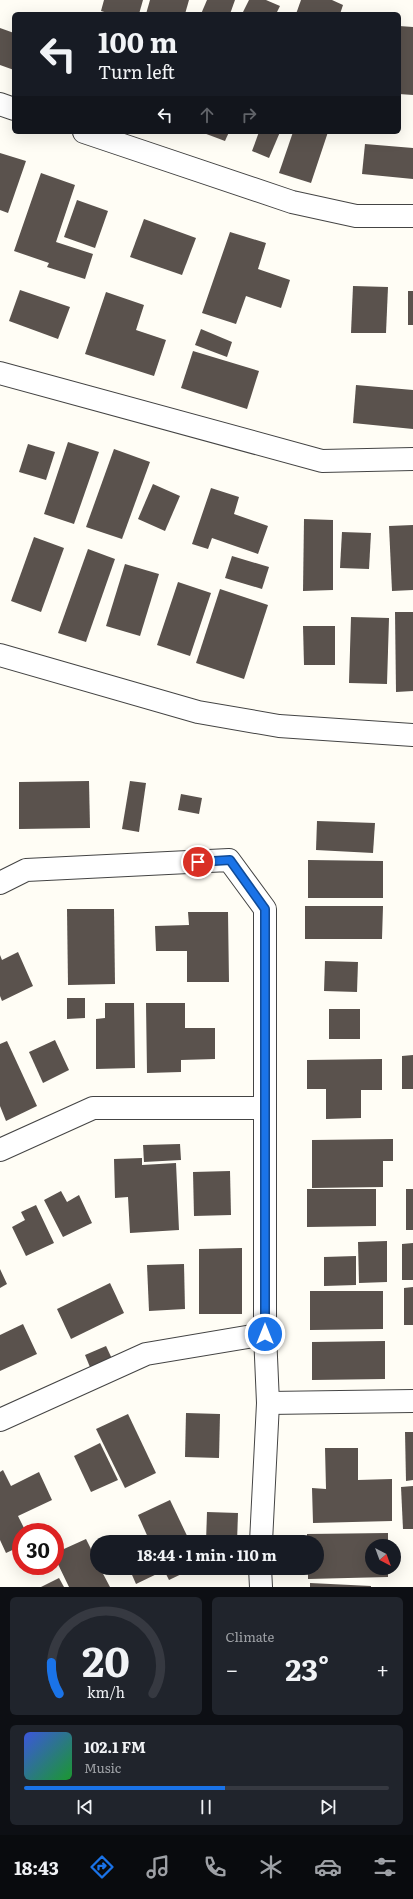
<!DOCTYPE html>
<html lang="en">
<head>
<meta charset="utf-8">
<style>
	body { margin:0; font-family:Literata,serif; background:#20242c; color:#f1f3f6; height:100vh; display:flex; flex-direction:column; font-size:15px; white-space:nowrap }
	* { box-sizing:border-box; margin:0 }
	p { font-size:13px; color:#9ea1a6 }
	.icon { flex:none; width:22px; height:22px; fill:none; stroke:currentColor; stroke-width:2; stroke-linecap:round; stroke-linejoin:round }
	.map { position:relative; height:1587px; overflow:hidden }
	.details { display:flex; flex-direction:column; gap:10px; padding:10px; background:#0d0f14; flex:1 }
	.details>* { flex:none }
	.guide { position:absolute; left:12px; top:12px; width:389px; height:122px; border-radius:6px; box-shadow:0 4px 16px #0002; background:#171b24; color:#f1f3f6; overflow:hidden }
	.needle { width:26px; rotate:139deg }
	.fabs { position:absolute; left:365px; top:1539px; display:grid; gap:8px }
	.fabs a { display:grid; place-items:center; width:36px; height:36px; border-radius:50%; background:#171b24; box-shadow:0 4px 16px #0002; font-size:20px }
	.speed { position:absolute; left:12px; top:1523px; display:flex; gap:8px; font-size:20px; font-weight:700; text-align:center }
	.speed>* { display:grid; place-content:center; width:52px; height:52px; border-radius:50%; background:#171b24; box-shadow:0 4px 16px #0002; line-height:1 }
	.speed .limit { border:6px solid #d22; background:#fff; color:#111 }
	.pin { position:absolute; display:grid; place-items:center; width:34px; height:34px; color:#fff; margin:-17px; border:2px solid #fff; border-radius:50%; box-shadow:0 1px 4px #0007 }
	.me { position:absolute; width:44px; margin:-22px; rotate:0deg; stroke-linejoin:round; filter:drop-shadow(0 0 3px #0008) }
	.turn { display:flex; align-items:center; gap:14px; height:84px; padding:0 20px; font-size:18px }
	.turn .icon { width:52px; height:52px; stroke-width:2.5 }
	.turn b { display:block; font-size:28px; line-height:34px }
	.lanes { display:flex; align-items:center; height:38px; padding:0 20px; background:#0003; justify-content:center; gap:20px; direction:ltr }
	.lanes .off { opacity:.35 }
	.big { font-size:30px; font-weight:700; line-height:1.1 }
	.details .tile { flex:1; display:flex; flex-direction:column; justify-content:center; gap:6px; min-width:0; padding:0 14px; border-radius:6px; background:#20242c }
	.details .dial { align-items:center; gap:0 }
	.dial svg { height:104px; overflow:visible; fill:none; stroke:#363941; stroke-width:7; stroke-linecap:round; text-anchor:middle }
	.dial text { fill:#f1f3f6; stroke:none }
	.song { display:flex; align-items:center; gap:12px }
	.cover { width:48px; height:48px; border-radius:6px; background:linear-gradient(135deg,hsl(230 70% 55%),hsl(130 70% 35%)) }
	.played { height:4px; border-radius:2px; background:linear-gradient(90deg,#1a73e8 55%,#363941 55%) }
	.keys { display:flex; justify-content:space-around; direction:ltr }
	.heat { display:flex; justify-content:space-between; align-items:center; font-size:22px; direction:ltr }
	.details .tiles { flex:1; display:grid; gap:10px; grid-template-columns:1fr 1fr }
	.tile:last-child { grid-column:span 2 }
	.trip { position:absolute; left:90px; top:1535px; width:234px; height:40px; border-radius:20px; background:#171b24; box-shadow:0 4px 16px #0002; font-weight:700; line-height:40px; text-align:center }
	.dock { display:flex; height:64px; justify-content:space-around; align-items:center; background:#090b0e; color:#9ea1a6 }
	.dock .icon { width:28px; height:28px }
	.dock .on { color:#1a73e8 }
	.dock b { font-size:18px; color:#f1f3f6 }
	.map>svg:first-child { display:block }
</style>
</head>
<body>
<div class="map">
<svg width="413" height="1587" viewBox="0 0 413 1587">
	<rect width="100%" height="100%" fill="#fffdf5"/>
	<g fill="#5a524d">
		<polygon points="104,0 143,0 139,14 111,14 101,11"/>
		<polygon points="150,0 189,0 185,14 146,14"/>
		<polygon points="207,0 235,0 230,14 201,14"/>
		<polygon points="249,0 266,0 280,6 276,14 242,14"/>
		<polygon points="301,0 332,0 343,5 340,14 296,14"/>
		<polygon points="399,26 413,27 413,95 399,94"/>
		<polygon points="0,28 14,33 14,70 0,65"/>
		<polygon points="201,132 229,132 225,141"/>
		<polygon points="259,132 280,132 269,158 252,151"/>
		<polygon points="293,132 328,132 311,183 279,173"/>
		<polygon points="365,144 413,148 413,179 362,174"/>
		<polygon points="0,153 26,161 8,213 0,210"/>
		<polygon points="41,173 75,185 56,242 93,254 85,279 47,267 49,263 14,251"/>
		<polygon points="77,200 108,211 95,248 64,237"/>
		<polygon points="144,219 196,238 182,275 130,257"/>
		<polygon points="230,232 266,243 258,269 290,280 281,308 246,296 236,324 202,313"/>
		<polygon points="353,286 388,287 386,333 351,333"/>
		<polygon points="20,290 70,307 58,339 9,321"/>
		<rect x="408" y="291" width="5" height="34"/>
		<polygon points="106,292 144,305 136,330 166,340 154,376 85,354"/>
		<polygon points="201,329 232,342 227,357 195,345"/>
		<polygon points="193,351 259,371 247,409 181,388"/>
		<polygon points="356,385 413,390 413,429 353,423"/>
		<polygon points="68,442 99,452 74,524 44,514"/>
		<polygon points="28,444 55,452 46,480 19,472"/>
		<polygon points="114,449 150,462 122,539 86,527"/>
		<polygon points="153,484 180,496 165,531 138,519"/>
		<polygon points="211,488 239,497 234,514 268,526 258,554 212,538 208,549 192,544"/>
		<polygon points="304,519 333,520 333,590 303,591"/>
		<polygon points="413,525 413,590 392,591 389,526"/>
		<polygon points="342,532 371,533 369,569 340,568"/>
		<polygon points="34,537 64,548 41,612 11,601"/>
		<polygon points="88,549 115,559 86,642 58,633"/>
		<polygon points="232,556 269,567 262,589 225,578"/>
		<polygon points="125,564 159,574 140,636 106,626"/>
		<polygon points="178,582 211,593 190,656 157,645"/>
		<polygon points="220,589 268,605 244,679 196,663"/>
		<polygon points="395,612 413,612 413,691 396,692"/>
		<polygon points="351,617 389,618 387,684 349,683"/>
		<polygon points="303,626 335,626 335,665 304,665"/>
		<polygon points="89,781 90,828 19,829 19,782"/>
		<polygon points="130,781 146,783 139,832 122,829"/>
		<polygon points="181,794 202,798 199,814 178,810"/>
		<polygon points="317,821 375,823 373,853 316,850"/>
		<polygon points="308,860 383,861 383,898 308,898"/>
		<polygon points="305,906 383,906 382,939 305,939"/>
		<polygon points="67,909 114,909 115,984 68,985"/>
		<polygon points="188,912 228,912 229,982 187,982 187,951 156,951 155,926 189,925"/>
		<polygon points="18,952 33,986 2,1001 0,996 0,955 2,960"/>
		<polygon points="325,961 358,962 357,992 324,991"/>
		<polygon points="67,998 85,998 85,1018 67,1019"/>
		<polygon points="105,1003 134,1003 135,1068 96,1069 96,1019 105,1018"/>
		<polygon points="146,1003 185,1003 185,1028 215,1028 215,1059 181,1060 181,1072 147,1073"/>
		<rect x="329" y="1009" width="31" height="30"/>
		<polygon points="55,1040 69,1070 43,1083 29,1052"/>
		<polygon points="7,1041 37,1106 6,1121 0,1106 0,1044"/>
		<polygon points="413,1055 413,1089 402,1089 402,1056"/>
		<polygon points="382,1059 382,1090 361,1090 361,1118 326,1119 326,1089 307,1089 307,1060"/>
		<polygon points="393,1139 393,1161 383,1161 383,1187 312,1188 312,1140"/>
		<polygon points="180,1144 181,1160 144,1162 143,1145"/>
		<polygon points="142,1158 142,1165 176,1163 179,1230 130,1233 128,1197 115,1198 114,1159"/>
		<polygon points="230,1171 231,1215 194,1216 193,1172"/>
		<polygon points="307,1189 376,1189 376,1226 307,1227"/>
		<rect x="406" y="1189" width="7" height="41"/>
		<polygon points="61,1191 67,1202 79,1195 92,1223 63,1237 44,1200"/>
		<polygon points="36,1205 54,1243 26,1256 12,1227 25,1220 21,1212"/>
		<polygon points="387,1241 387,1282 359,1283 358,1242"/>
		<polygon points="413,1243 413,1280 402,1280 402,1244"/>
		<polygon points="242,1248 242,1314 199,1314 199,1249"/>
		<polygon points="356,1256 356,1285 324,1286 324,1257"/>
		<polygon points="184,1264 185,1309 149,1311 147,1265"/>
		<polygon points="0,1269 7,1284 0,1288"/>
		<polygon points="110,1283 124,1313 71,1339 57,1309"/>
		<polygon points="413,1287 413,1325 404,1325 404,1288"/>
		<polygon points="310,1291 383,1291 383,1329 310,1330"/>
		<polygon points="23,1324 37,1354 0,1371 0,1335"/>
		<polygon points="385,1341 385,1379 312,1380 312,1342"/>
		<polygon points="106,1346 114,1363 92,1372 85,1355"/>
		<polygon points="186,1413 220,1414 219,1458 185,1457"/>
		<polygon points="128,1414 156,1473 125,1488 96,1429"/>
		<polygon points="405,1432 413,1432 413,1480 406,1481"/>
		<polygon points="100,1443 118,1480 91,1492 74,1456"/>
		<polygon points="325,1448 358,1448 358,1480 392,1479 392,1521 313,1523 312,1488 326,1489"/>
		<polygon points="3,1470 11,1486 39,1472 52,1500 18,1516 26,1532 21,1532 21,1546 6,1553 0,1540 0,1472"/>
		<polygon points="413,1486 413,1529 403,1529 401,1487"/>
		<polygon points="170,1500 190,1542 150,1542 138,1515"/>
		<polygon points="207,1512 238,1513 237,1542 206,1542"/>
		<polygon points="388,1533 388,1546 372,1546 372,1568 388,1568 388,1577 308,1579 308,1568 317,1568 317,1542 307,1542 307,1534"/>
		<polygon points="86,1539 97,1561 97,1568 100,1568 110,1587 69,1587 55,1558 55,1553"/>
		<polygon points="129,1568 162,1568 163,1571 136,1584"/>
		<polygon points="163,1568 194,1568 169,1580"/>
		<polygon points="59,1578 64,1587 41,1587"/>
		<polygon points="310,1583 371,1586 371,1587 310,1587"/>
	</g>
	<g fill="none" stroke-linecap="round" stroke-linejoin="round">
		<defs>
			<g id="minor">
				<polyline points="0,104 14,109"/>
				<polyline points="84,132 292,202 356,216 413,216"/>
				<polyline points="0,373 322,461 413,459"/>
				<polyline points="0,655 198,712 279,726 413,735"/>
				<polyline points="0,883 26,870 229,860 265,909 265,1334 268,1403 261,1542"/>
				<polyline points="0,1150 93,1108 265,1108"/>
				<polyline points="268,1403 413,1401"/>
				<polyline points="0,1420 146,1354 265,1334"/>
				<polyline points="260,1568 261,1587"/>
			</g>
		</defs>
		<use href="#minor" stroke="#444" stroke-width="24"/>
		<use href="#minor" stroke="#fff" stroke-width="22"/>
	</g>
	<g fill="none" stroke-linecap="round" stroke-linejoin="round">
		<defs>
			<polyline id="route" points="198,862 230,860 265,909 265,1334"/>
		</defs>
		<use href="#route" stroke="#114b97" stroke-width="10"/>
		<use href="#route" stroke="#1a73e8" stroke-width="7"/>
	</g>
</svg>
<div class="fabs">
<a><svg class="needle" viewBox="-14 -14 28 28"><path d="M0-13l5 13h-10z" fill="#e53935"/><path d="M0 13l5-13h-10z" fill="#9ea1a6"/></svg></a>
</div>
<div class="speed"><div class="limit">30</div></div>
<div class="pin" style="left:198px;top:862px;background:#d93025"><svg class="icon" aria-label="arrive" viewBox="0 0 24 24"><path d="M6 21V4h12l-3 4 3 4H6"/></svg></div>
<svg class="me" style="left:265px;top:1334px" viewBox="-20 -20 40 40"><circle r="17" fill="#1a73e8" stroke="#fff" stroke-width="3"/><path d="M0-11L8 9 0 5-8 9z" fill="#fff"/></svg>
<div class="trip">18:44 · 1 min · 110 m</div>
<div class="guide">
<div class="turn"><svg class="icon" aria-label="left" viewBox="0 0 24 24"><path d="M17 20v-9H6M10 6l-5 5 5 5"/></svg><div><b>100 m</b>Turn left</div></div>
<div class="lanes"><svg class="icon" aria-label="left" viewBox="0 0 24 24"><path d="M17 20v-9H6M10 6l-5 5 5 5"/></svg><svg class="icon off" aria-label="ahead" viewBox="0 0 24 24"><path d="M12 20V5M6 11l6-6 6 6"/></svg><svg class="icon off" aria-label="right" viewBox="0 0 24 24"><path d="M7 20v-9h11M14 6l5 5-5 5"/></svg></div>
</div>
</div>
<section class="details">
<div class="tiles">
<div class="tile dial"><svg viewBox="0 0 100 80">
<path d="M14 69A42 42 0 1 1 86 69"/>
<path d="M14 69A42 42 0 0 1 8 45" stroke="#1a73e8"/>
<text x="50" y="56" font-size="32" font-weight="700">20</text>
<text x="50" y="72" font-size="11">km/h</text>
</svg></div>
<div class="tile"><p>Climate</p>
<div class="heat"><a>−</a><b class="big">23°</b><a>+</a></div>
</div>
<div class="tile">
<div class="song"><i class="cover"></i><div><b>102.1 FM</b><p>Music</p></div></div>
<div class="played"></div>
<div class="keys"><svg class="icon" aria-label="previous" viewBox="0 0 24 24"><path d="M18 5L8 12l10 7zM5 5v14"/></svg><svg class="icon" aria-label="pause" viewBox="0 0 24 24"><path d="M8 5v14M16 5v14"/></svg><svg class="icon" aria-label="next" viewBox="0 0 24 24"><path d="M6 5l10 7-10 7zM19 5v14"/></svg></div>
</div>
</div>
</section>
<nav class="dock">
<b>18:43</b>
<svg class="icon on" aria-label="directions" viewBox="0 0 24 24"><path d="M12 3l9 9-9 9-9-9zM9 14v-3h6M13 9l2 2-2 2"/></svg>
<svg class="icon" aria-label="music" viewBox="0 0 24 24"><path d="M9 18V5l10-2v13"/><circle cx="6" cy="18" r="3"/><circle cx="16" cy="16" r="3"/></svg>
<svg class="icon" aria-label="phone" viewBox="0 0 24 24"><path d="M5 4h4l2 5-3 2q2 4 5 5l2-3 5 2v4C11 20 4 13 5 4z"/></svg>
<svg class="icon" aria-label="climate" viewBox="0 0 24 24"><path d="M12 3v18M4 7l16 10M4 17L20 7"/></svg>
<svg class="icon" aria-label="car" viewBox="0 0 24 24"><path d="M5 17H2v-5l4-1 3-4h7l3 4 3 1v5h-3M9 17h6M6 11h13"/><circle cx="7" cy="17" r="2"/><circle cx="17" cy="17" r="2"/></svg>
<svg class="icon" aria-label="filters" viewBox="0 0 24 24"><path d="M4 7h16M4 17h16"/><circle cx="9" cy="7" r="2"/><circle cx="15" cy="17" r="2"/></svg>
</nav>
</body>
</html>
